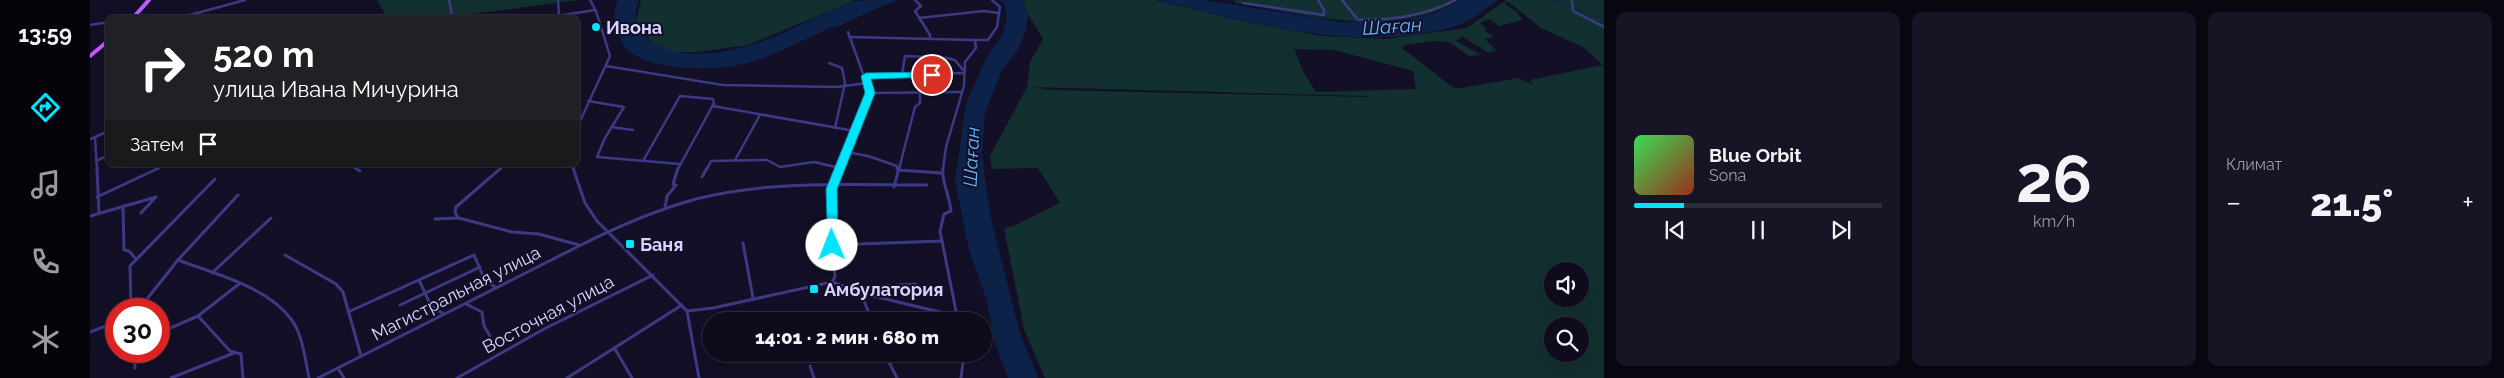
<!DOCTYPE html>
<html lang="ru">
<head>
<meta charset="utf-8">
<style>
	body { margin:0; font-family:Raleway,sans-serif; background:#171425; color:#f1f3f6; height:100vh; display:flex; flex-direction:column; font-size:19px; white-space:nowrap }
	* { box-sizing:border-box; margin:0 }
	p { font-size:16px; color:#9b9ba3 }
	.icon { flex:none; width:28px; height:28px; fill:none; stroke:currentColor; stroke-width:2; stroke-linecap:round; stroke-linejoin:round }
	.map { position:relative; flex:1; overflow:hidden }
	.side { display:flex; flex-direction:column; gap:12px; padding:12px; background:#08060f; width:900px }
	.side>* { flex:none }
	.top-card { position:absolute; left:15px; top:15px; width:475px; height:152px; border-radius:10px; box-shadow:0 5px 20px #0002,0 0 0 1px #2e2b3b; background:#202124; color:#fff; overflow:hidden }
	.controls { position:absolute; left:1454px; top:262px; display:grid; gap:10px }
	.controls a { display:grid; place-items:center; width:45px; height:45px; border-radius:50%; background:#0e0b1c; box-shadow:0 5px 20px #0002,0 0 0 1px #2e2b3b; font-size:25px }
	.speed { position:absolute; left:15px; top:298px; display:flex; gap:10px; font-size:25px; font-weight:700; text-align:center }
	.speed>* { display:grid; place-content:center; width:65px; height:65px; border-radius:50%; background:#0e0b1c; box-shadow:0 5px 20px #0002,0 0 0 1px #2e2b3b; line-height:1 }
	.speed .limit { border:8px solid #d22; background:#fff; color:#111 }
	.pin { position:absolute; display:grid; place-items:center; width:42px; height:42px; color:#fff; margin:-21px; border:2px solid #fff; border-radius:50%; box-shadow:0 1px 5px #0007 }
	.me { position:absolute; width:55px; margin:-28px; rotate:359deg; stroke-linejoin:round; filter:drop-shadow(0 0 4px #0008) }
	.turn { display:flex; align-items:center; gap:18px; height:105px; padding:0 25px; font-size:22px }
	.turn .icon { width:65px; height:65px; stroke-width:2.5 }
	.turn b { display:block; font-size:35px; line-height:42px }
	.then { display:flex; align-items:center; height:48px; padding:0 25px; background:#0003; gap:10px; font-size:19px }
	.big { font-size:38px; font-weight:800; line-height:1.1 }
	.side .widget { flex:1; display:flex; flex-direction:column; justify-content:center; gap:8px; min-width:0; padding:0 18px; border-radius:10px; background:#171425 }
	.side .dial { align-items:center; gap:0 }
	.dial b { font-size:65px; line-height:1 }
	.song { display:flex; align-items:center; gap:15px }
	.cover { width:60px; height:60px; border-radius:8px; background:linear-gradient(135deg,hsl(130 70% 55%),hsl(10 70% 35%)) }
	.played { height:5px; border-radius:2px; background:linear-gradient(90deg,#00e5ff 20%,#2e2b3b 20%) }
	.keys { display:flex; justify-content:space-around; direction:ltr }
	.heat { display:flex; justify-content:space-between; align-items:center; font-size:28px; direction:ltr }
	.side .tiles { flex:1; display:grid; gap:12px; grid-template-columns:repeat(3,1fr) }
	.trip { position:absolute; left:612px; top:312px; width:290px; height:50px; border-radius:25px; background:#0e0b1c; box-shadow:0 5px 20px #0002,0 0 0 1px #2e2b3b; font-weight:800; line-height:50px; text-align:center }
	main { display:flex; flex:1; min-height:0 }
	.dock { display:flex; flex-direction:column; width:90px; justify-content:space-around; align-items:center; background:#06040b; color:#9b9ba3 }
	.dock .icon { width:35px; height:35px }
	.dock .selected { color:#00e5ff }
	.dock b { font-size:22px; color:#f1f3f6 }
	.map>svg:first-child { display:block }
</style>
</head>
<body>
<main>
<nav class="dock">
<b>13:59</b>
<svg class="icon selected" aria-label="directions" viewBox="0 0 24 24"><path d="M12 3l9 9-9 9-9-9zM9 14v-3h6M13 9l2 2-2 2"/></svg>
<svg class="icon" aria-label="music" viewBox="0 0 24 24"><path d="M9 18V5l10-2v13"/><circle cx="6" cy="18" r="3"/><circle cx="16" cy="16" r="3"/></svg>
<svg class="icon" aria-label="phone" viewBox="0 0 24 24"><path d="M5 4h4l2 5-3 2q2 4 5 5l2-3 5 2v4C11 20 4 13 5 4z"/></svg>
<svg class="icon" aria-label="climate" viewBox="0 0 24 24"><path d="M12 3v18M4 7l16 10M4 17L20 7"/></svg>
</nav>
<div class="map">
<svg width="1514" height="378" viewBox="0 0 1514 378">
	<rect width="100%" height="100%" fill="#130f26"/>
	<g fill="#12302f" fill-rule="evenodd">
		<polygon points="287,0 489,0 390,13 319,19 303,19 296,16"/>
		<polygon points="551,0 766,0 658,45 608,52 581,52 565,45 549,28 546,21"/>
		<path d="M 933,0 L 1065,0 L 1142,19 L 1231,36 L 1296,39 L 1377,28 L 1416,0 L 1514,0 L 1514,378 L 955,378 L 934,329 L 914,228 L 924,226 L 970,203 L 948,168 L 902,169 L 900,156 L 937,87 L 940,62 L 953,39 L 939,16 ZM 1417,1 L 1451,28 L 1493,47 L 1513,65 L 1440,80 L 1443,85 L 1429,78 L 1365,89 L 1312,48 L 1314,45 L 1344,41 L 1359,42 L 1379,56 L 1391,55 L 1366,41 L 1372,36 L 1398,53 L 1407,51 L 1395,39 L 1404,37 L 1394,30 L 1396,28 L 1390,23 L 1399,19 L 1409,26 L 1433,20 L 1426,11 L 1415,4 ZM 1204,49 L 1244,50 L 1323,71 L 1326,89 L 1226,92 L 1214,73 ZM 943,87 L 1277,96 L 1277,97 L 962,90 ZM 1462,271 L 1490,271 L 1490,299 L 1462,299 ZM 1462,326 L 1490,326 L 1490,354 L 1462,354 Z"/>
		<path d="M 1145,0 L 1369,0 C 1302,40 1218,14 1145,3 Z"/>
	</g>
	<g fill="#0c2248">
		<path d="M 528,0 L 549,0 C 543,16 545,25 556,37 C 579,60 628,55 657,46 C 695,36 729,13 766,1 C 778,0 795,0 808,0 C 789,7 772,15 753,24 C 745,28 740,26 732,32 C 708,42 683,56 658,63 C 629,71 545,74 531,40 C 526,26 521,15 528,0 Z"/>
		<polygon points="910,0 933,0 938,15 936,30 928,50 912,70 895,113 892,153 900,215 929,330 948,378 918,378 904,341 897,301 879,250 865,180 876,104 897,56 912,36 917,18 915,5"/>
		<path d="M 1068,0 L 1114,0 L 1253,22 L 1311,21 L 1345,13 L 1371,0 L 1408,0 C 1394,10 1380,22 1363,27 C 1272,54 1157,23 1068,0 Z"/>
	</g>
	<g fill="none" stroke-linecap="round" stroke-linejoin="round">
		<polyline stroke="#0c2248" stroke-width="1" points="1462,0 1514,19"/>
		<g stroke="#3d3a85" stroke-width="2.5">
			<polyline points="359,0 362,15 366,16"/>
			<polyline points="468,0 469,16"/>
			<polyline points="825,0 831,6 825,11 840,35 840,39"/>
			<path d="M 1252,0 L 1268,20 C 1303,20 1334,16 1366,0"/>
			<polyline points="1482,0 1483,11 1514,27"/>
			<polyline points="1153,3 1234,15 1234,10 1228,0"/>
			<polyline points="829,18 894,11 908,13"/>
			<polyline points="85,19 155,0"/>
			<polyline points="448,19 505,10"/>
			<polyline points="0,25 19,22"/>
			<polyline points="759,37 885,40"/>
			<polyline points="486,40 489,45 486,47"/>
			<polyline points="739,63 752,68 755,83 745,128"/>
			<polyline points="516,66 633,85 746,87 777,83"/>
			<polyline points="812,74 815,56 857,58 865,60 873,70"/>
			<polyline points="776,76 873,73"/>
			<polyline points="780,93 872,92"/>
			<polyline points="498,101 534,107 515,138 507,157 590,164"/>
			<polyline points="623,106 765,131"/>
			<polyline points="521,127 543,130"/>
			<polyline points="486,130 520,56 506,11 500,0"/>
			<polyline points="5,137 7,169"/>
			<polyline points="0,139 19,131"/>
			<polyline points="757,152 778,156 807,166 808,169"/>
			<polyline points="645,160 670,115"/>
			<polyline points="6,161 19,155"/>
			<polyline points="553,161 590,96 623,99 624,103 588,169"/>
			<polyline points="259,164 267,169"/>
			<polyline points="482,164 484,169"/>
			<polyline points="66,169 77,164"/>
			<polyline points="410,169 411,164"/>
			<polyline points="617,169 621,161 677,160 690,167 724,162 750,168"/>
			<polyline points="750,169 780,93 758,32"/>
			<polyline points="809,169 825,107 830,103 830,93"/>
			<polyline points="853,169 856,147 874,86 875,62 886,48 885,40 898,40 907,27 910,7 902,0"/>
		</g>
		<g stroke="#3d3a85" stroke-width="3">
			<polyline points="7,168 9,213"/>
			<polyline points="265,168 270,171"/>
			<polyline points="483,168 495,203 507,221 597,311 609,378"/>
			<polyline points="807,168 808,170 852,173"/>
			<path d="M 853,168 C 851,181 860,197 861,211 L 854,214 L 850,231 L 868,321"/>
			<polyline points="612,177 617,168"/>
			<polyline points="804,187 809,168"/>
			<polyline points="7,197 69,168"/>
			<polyline points="33,206 34,250 39,251 46,259"/>
			<polyline points="575,208 577,196 586,185 583,184 588,168"/>
			<polyline points="0,216 66,197 51,213"/>
			<polyline points="368,218 365,212 366,207 411,168"/>
			<polyline points="345,219 369,218 422,232 449,234 489,245"/>
			<polyline points="653,243 663,298"/>
			<polyline points="742,245 852,241"/>
			<polyline points="195,255 246,284 253,292 271,356"/>
			<path d="M 88,260 C 125,274 176,286 201,319 C 213,335 215,359 219,378"/>
			<polyline points="122,273 181,218"/>
			<polyline points="329,280 341,306 354,314"/>
			<polyline points="742,282 745,277 741,236 742,189 750,168"/>
			<polyline points="376,304 392,312 394,326 400,336"/>
			<polyline points="310,305 390,267"/>
			<polyline points="41,309 40,266 125,179"/>
			<polyline points="49,309 88,260 148,195"/>
			<polyline points="597,311 623,308 742,282 771,293 866,316"/>
			<polyline points="258,312 384,255 394,278 406,288"/>
			<polyline points="108,316 149,284"/>
			<polyline points="782,321 771,293 782,287 826,284"/>
			<polyline points="0,332 26,322"/>
			<polyline points="69,333 108,316 140,351 151,354 153,378"/>
			<polyline points="525,349 542,378"/>
			<polyline points="44,351 45,368"/>
			<polyline points="795,354 807,378"/>
			<polyline points="720,366 724,378"/>
			<polyline points="248,368 254,378"/>
			<polyline points="81,378 144,353"/>
			<path d="M 228,378 L 493,244 C 529,226 566,210 606,199 C 681,180 760,185 837,185"/>
			<polyline points="367,378 454,329 563,275"/>
			<polyline points="477,378 592,305"/>
			<polyline points="871,378 874,354"/>
		</g>
		<g stroke="#c25bff" stroke-width="4">
			<polyline points="42,19 59,0"/>
			<polyline points="0,56 19,40"/>
		</g>
	</g>
	<polygon fill="#00e5ff" stroke="#0095a6" points="842,72 846,73 846,77 781,79 785,93 747,189 748,245 742,249 738,248 736,189 775,93 771,76 776,73"/>
	<g fill="#00e5ff" stroke="#130f26" stroke-width="2">
		<circle cx="506" cy="27" r="5"/>
		<rect x="535" y="239" width="10" height="10" rx="2.5"/>
		<rect x="719" y="284" width="10" height="10" rx="2.5"/>
	</g>
	<g text-anchor="middle" dominant-baseline="central" stroke-width="4" stroke-linejoin="round" paint-order="stroke">
		<g font-size="18" font-weight="bold" fill="#d9d4ff" stroke="#130f26" text-anchor="start">
			<text x="516" y="27">Ивона</text>
			<text x="550" y="244">Баня</text>
			<text x="734" y="289">Амбулатория</text>
		</g>
		<g font-size="18" fill="#d9d4ff" stroke="#130f26">
			<text transform="translate(366 293) rotate(-27)">Магистральная улица</text>
			<text transform="translate(458 314) rotate(-28)">Восточная улица</text>
		</g>
		<g font-size="19" font-style="italic" fill="#62b6ff" stroke="#130f26">
			<text transform="translate(1302 26) rotate(-4)">Шаған</text>
			<text transform="translate(881 157) rotate(-87)">Шаған</text>
		</g>
	</g>
</svg>
<div class="controls">
<a><svg class="icon" aria-label="sound" viewBox="0 0 24 24"><path d="M4 9h4l5-4v14l-5-4H4zM17 9q2 3 0 6"/></svg></a>
<a><svg class="icon" aria-label="search" viewBox="0 0 24 24"><circle cx="10" cy="10" r="6"/><path d="M15 15l6 6"/></svg></a>
</div>
<div class="speed"><div class="limit">30</div></div>
<div class="pin" style="left:842px;top:75px;background:#d93025"><svg class="icon" aria-label="arrive" viewBox="0 0 24 24"><path d="M6 21V4h12l-3 4 3 4H6"/></svg></div>
<svg class="me" style="left:742px;top:245px" viewBox="-20 -20 40 40"><circle r="19" fill="#fff"/><path d="M0-13L10 11 0 6-10 11z" fill="#00e5ff"/></svg>
<div class="trip">14:01 · 2 мин · 680 m</div>
<div class="top-card">
<div class="turn"><svg class="icon" aria-label="right" viewBox="0 0 24 24"><path d="M7 20v-9h11M14 6l5 5-5 5"/></svg><div><b>520 m</b>улица Ивана Мичурина</div></div>
<div class="then">Затем<svg class="icon" aria-label="arrive" viewBox="0 0 24 24"><path d="M6 21V4h12l-3 4 3 4H6"/></svg></div>
</div>
</div>
<section class="side">
<div class="tiles">
<div class="widget">
<div class="song"><i class="cover"></i><div><b>Blue Orbit</b><p>Sona</p></div></div>
<div class="played"></div>
<div class="keys"><svg class="icon" aria-label="previous" viewBox="0 0 24 24"><path d="M18 5L8 12l10 7zM5 5v14"/></svg><svg class="icon" aria-label="pause" viewBox="0 0 24 24"><path d="M8 5v14M16 5v14"/></svg><svg class="icon" aria-label="next" viewBox="0 0 24 24"><path d="M6 5l10 7-10 7zM19 5v14"/></svg></div>
</div>
<div class="widget dial"><b>26</b><p>km/h</p></div>
<div class="widget"><p>Климат</p>
<div class="heat"><a>−</a><b class="big">21.5°</b><a>+</a></div>
</div>
</div>
</section>
</main>
</body>
</html>
